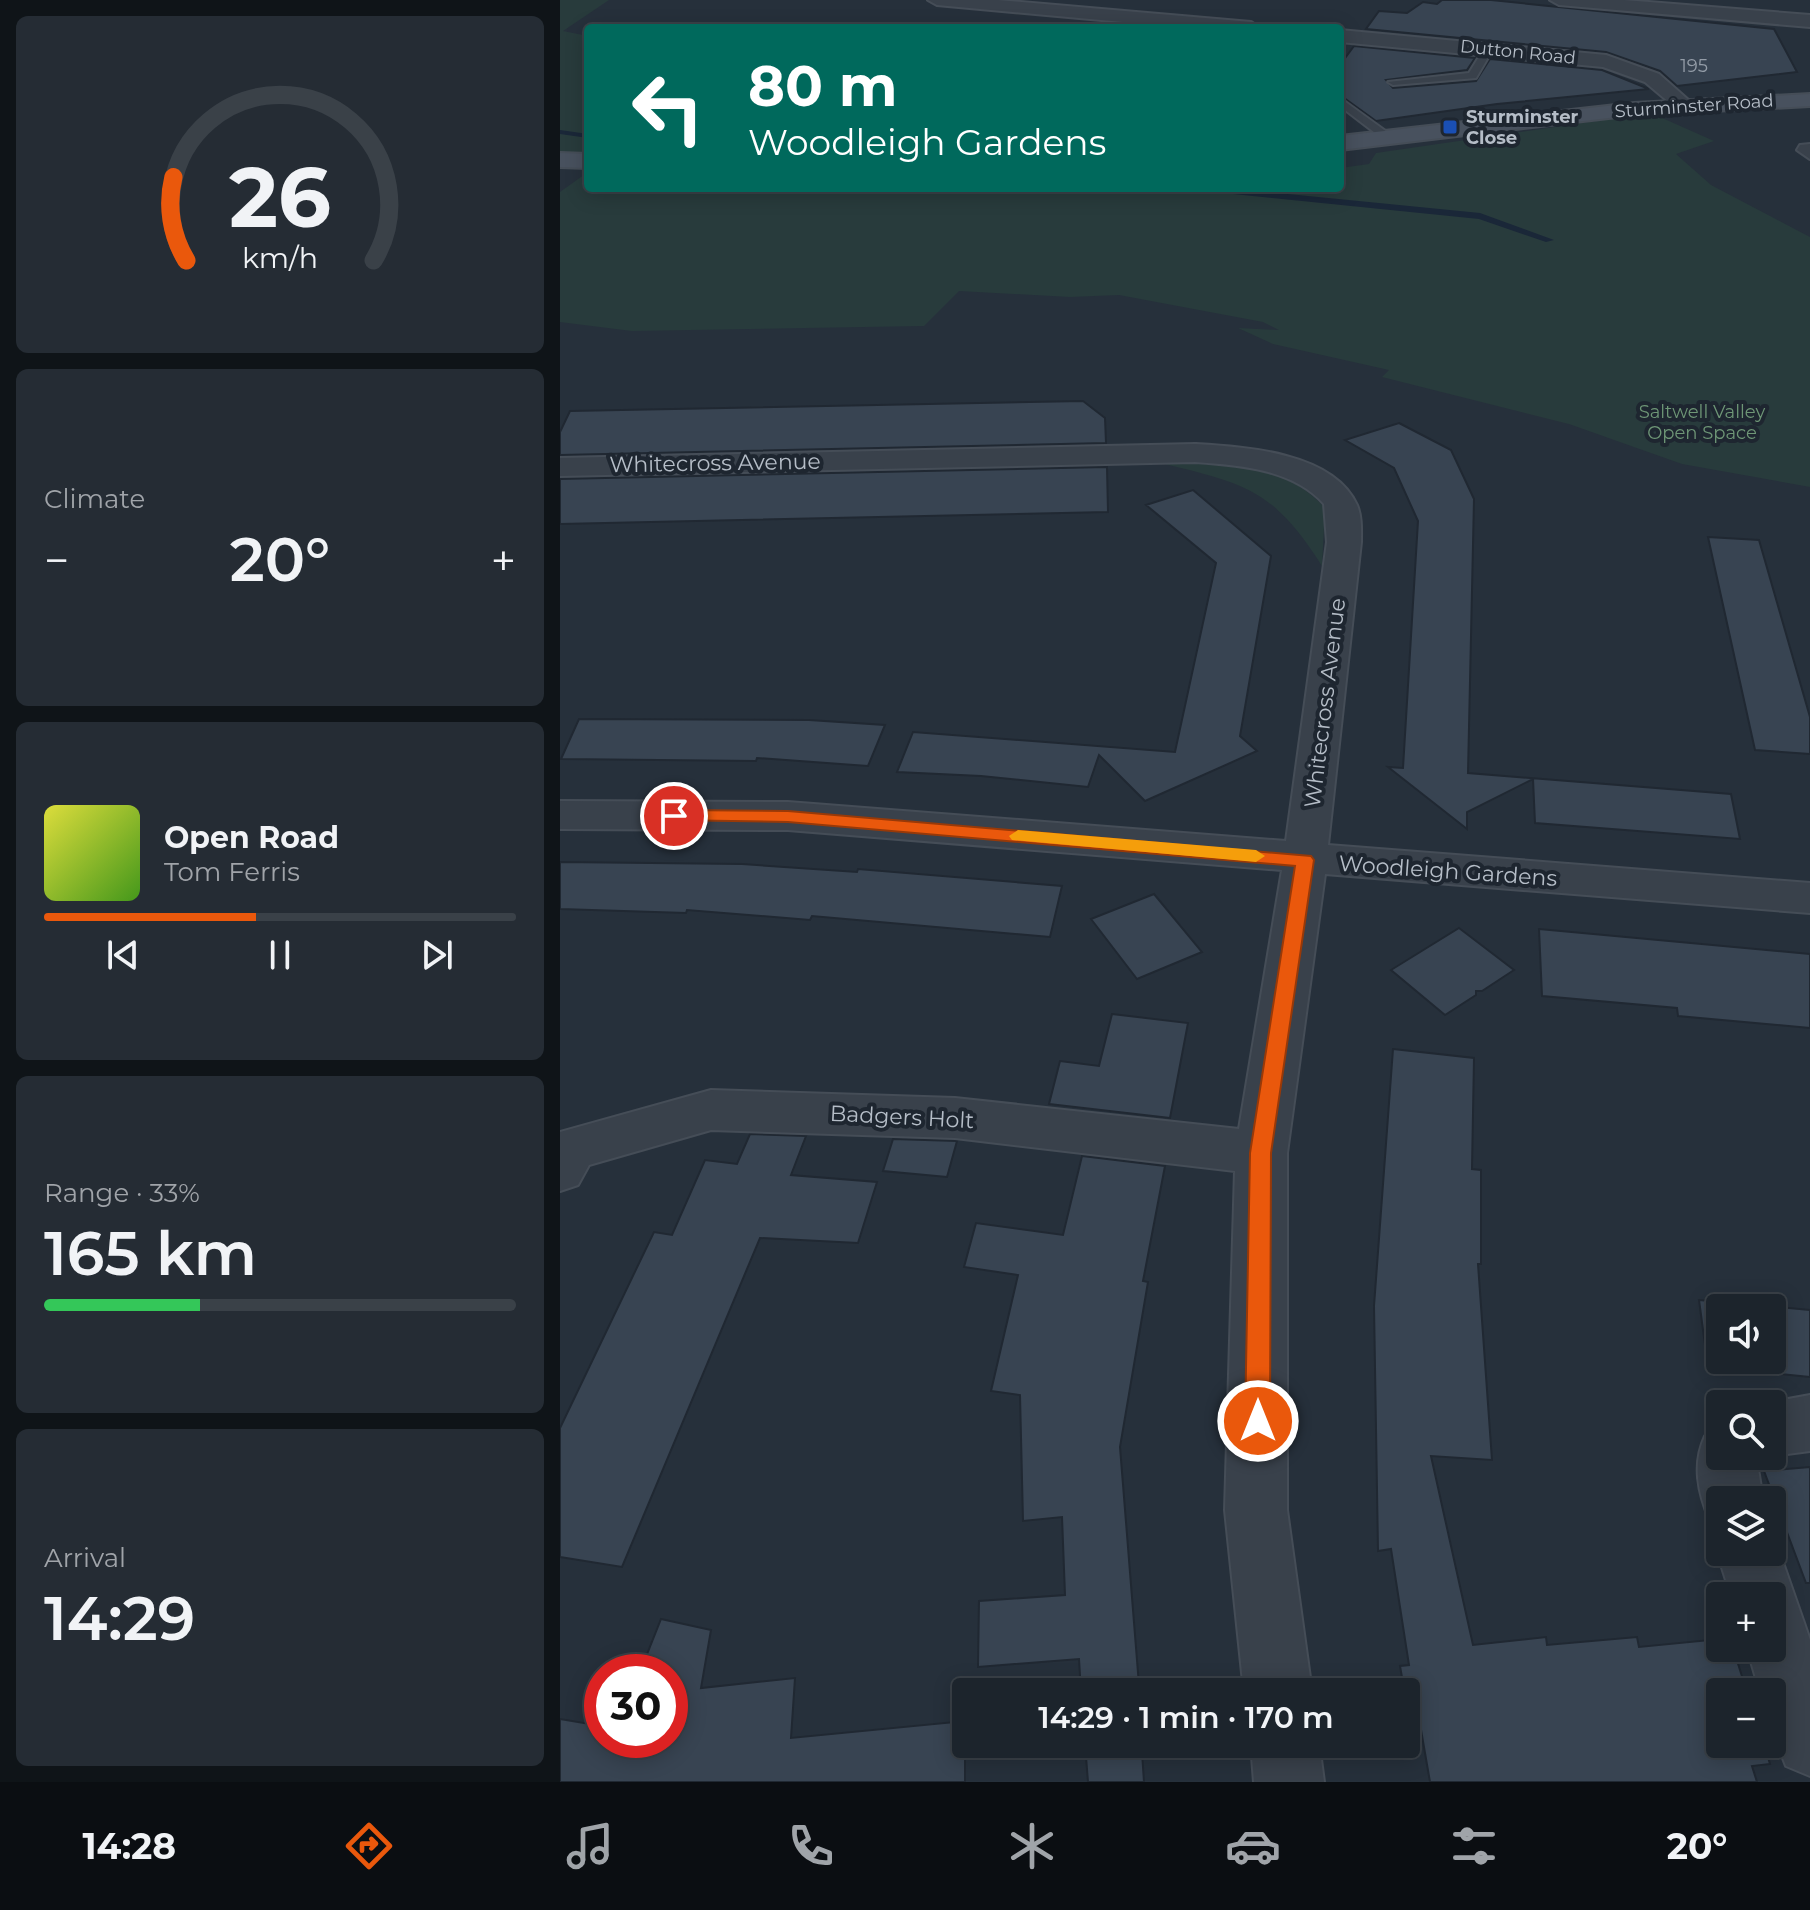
<!DOCTYPE html>
<html lang="en">
<head>
<meta charset="utf-8">
<style>
	body { margin:0; font-family:Montserrat,sans-serif; background:#252c34; color:#f1f3f6; height:100vh; display:flex; flex-direction:column; font-size:30px; white-space:nowrap }
	* { box-sizing:border-box; margin:0 }
	p { font-size:26px; color:#a0a4a9 }
	.icon { flex:none; width:44px; height:44px; fill:none; stroke:currentColor; stroke-width:2; stroke-linecap:round; stroke-linejoin:round }
	.map { position:relative; flex:1; overflow:hidden }
	.sheet { display:flex; flex-direction:column; gap:16px; padding:16px; background:#0f1418; width:560px }
	.sheet>* { flex:none }
	.guide { position:absolute; left:24px; top:24px; width:760px; height:168px; border-radius:8px; box-shadow:0 4px 20px #0003,0 0 0 2px #3a4148; background:#00695c; color:#fff; overflow:hidden }
	.tools { position:absolute; left:1146px; top:1294px; display:grid; gap:16px }
	.tools a { display:grid; place-items:center; width:80px; height:80px; border-radius:8px; background:#1c242c; box-shadow:0 4px 20px #0003,0 0 0 2px #3a4148; font-size:40px }
	.speed { position:absolute; left:24px; top:1654px; display:flex; gap:16px; font-size:40px; font-weight:700; text-align:center }
	.speed>* { display:grid; place-content:center; width:104px; height:104px; border-radius:50%; background:#1c242c; box-shadow:0 4px 20px #0003,0 0 0 2px #3a4148; line-height:1 }
	.speed .limit { border:12px solid #d22; background:#fff; color:#111 }
	.pin { position:absolute; display:grid; place-items:center; width:68px; height:68px; color:#fff; margin:-34px; border:4px solid #fff; border-radius:50%; box-shadow:0 2px 8px #0007 }
	.me { position:absolute; width:88px; margin:-44px; rotate:0deg; stroke-linejoin:round; filter:drop-shadow(0 0 6px #0008) }
	.turn { display:flex; align-items:center; gap:28px; height:168px; padding:0 32px; font-size:36px }
	.turn .icon { width:104px; height:104px; stroke-width:2.5 }
	.turn b { display:block; font-size:56px; line-height:68px }
	.big { font-size:60px; font-weight:600; line-height:1.1 }
	.sheet .tile { flex:1; display:flex; flex-direction:column; justify-content:center; gap:12px; min-width:0; padding:0 28px; border-radius:12px; background:#252c34 }
	.sheet .dial { align-items:center; gap:0 }
	.dial svg { height:208px; overflow:visible; fill:none; stroke:#3a4148; stroke-width:7; stroke-linecap:round; text-anchor:middle }
	.dial text { fill:#f1f3f6; stroke:none }
	.song { display:flex; align-items:center; gap:24px }
	.cover { width:96px; height:96px; border-radius:12px; background:linear-gradient(135deg,hsl(60 70% 55%),hsl(100 70% 35%)) }
	.played { height:8px; border-radius:4px; background:linear-gradient(90deg,#ea580c 45%,#3a4148 45%) }
	.keys { display:flex; justify-content:space-around; direction:ltr }
	.heat { display:flex; justify-content:space-between; align-items:center; font-size:44px; direction:ltr }
	.charge { height:12px; border-radius:6px; background:linear-gradient(90deg,#34c759 33%,#3a4148 0) }
	.trip { position:absolute; left:392px; top:1678px; width:468px; height:80px; border-radius:8px; background:#1c242c; box-shadow:0 4px 20px #0003,0 0 0 2px #3a4148; font-weight:600; line-height:80px; text-align:center }
	.menu { display:flex; height:128px; justify-content:space-around; align-items:center; background:#0b0e12; color:#a0a4a9 }
	.menu .icon { width:56px; height:56px }
	.menu .active { color:#ea580c }
	.menu b { font-size:36px; color:#f1f3f6 }
	main { display:flex; flex:1; min-height:0 }
	.map>svg:first-child { display:block }
</style>
</head>
<body>
<main>
<section class="sheet">
<div class="tile dial"><svg viewBox="0 0 100 80">
<path d="M14 69A42 42 0 1 1 86 69"/>
<path d="M14 69A42 42 0 0 1 9 37" stroke="#ea580c"/>
<text x="50" y="56" font-size="32" font-weight="700">26</text>
<text x="50" y="72" font-size="11">km/h</text>
</svg></div>
<div class="tile"><p>Climate</p>
<div class="heat"><a>−</a><b class="big">20°</b><a>+</a></div>
</div>
<div class="tile">
<div class="song"><i class="cover"></i><div><b>Open Road</b><p>Tom Ferris</p></div></div>
<div class="played"></div>
<div class="keys"><svg class="icon" aria-label="previous" viewBox="0 0 24 24"><path d="M18 5L8 12l10 7zM5 5v14"/></svg><svg class="icon" aria-label="pause" viewBox="0 0 24 24"><path d="M8 5v14M16 5v14"/></svg><svg class="icon" aria-label="next" viewBox="0 0 24 24"><path d="M6 5l10 7-10 7zM19 5v14"/></svg></div>
</div>
<div class="tile"><p>Range · 33%</p><b class="big">165 km</b><div class="charge"></div></div>
<div class="tile"><p>Arrival</p><b class="big">14:29</b></div>
</section>
<div class="map">
<svg width="1250" height="1782" viewBox="0 0 1250 1782">
	<rect width="100%" height="100%" fill="#26303b"/>
	<g fill="#283b3c">
		<polygon points="0,0 49,0 3,31 28,36 28,156 0,155"/>
		<polygon points="1091,113 1154,141 1116,154 1151,185 1250,237 1250,487 1122,464 1009,424 822,377 829,370 713,344 678,328 719,330 703,322 559,295 510,297 399,291 364,326 72,331 0,322 0,192 28,172 28,188 780,188 780,168 809,164 816,153"/>
		<path d="M 601,463 C 660,463 723,461 765,508 L 762,566 C 713,489 686,484 601,463 Z"/>
	</g>
	<g fill="none" stroke-linecap="round" stroke-linejoin="round">
		<g fill="#1a2738" fill-rule="evenodd">
			<polygon points="0,130 28,134 28,138 0,134"/>
			<polygon points="667,188 920,213 994,240 986,242 919,219 664,193 663,191"/>
		</g>
	</g>
	<g fill="#384452" stroke="#202832" stroke-width="2" fill-rule="evenodd">
		<polygon points="882,0 931,0 1214,29 1237,72 1117,86 1100,71 1046,52 806,29 819,11 847,13 863,2 877,4"/>
		<polygon points="794,46 915,58 907,70 826,80 833,88 916,81 930,59 1042,70 1089,89 937,104 816,121 780,95 780,65"/>
		<polygon points="523,401 545,418 546,443 0,455 0,432 10,411"/>
		<polygon points="839,423 891,450 914,499 908,773 1171,794 1180,839 975,823 973,779 907,812 907,829 828,767 843,768 858,521 834,468 785,440"/>
		<polygon points="547,467 548,512 0,524 0,479"/>
		<polygon points="633,490 711,556 680,736 697,751 585,801 539,755 528,787 421,776 337,772 353,732 615,752 656,563 586,505"/>
		<polygon points="1148,537 1199,540 1250,717 1250,754 1195,750"/>
		<polygon points="19,719 249,720 325,725 308,766 197,758 196,761 1,759"/>
		<polygon points="0,862 182,864 297,872 298,869 502,886 490,937 252,916 250,920 127,910 126,913 0,909"/>
		<polygon points="594,894 642,952 577,979 531,919"/>
		<polygon points="899,928 954,970 922,991 916,991 916,995 885,1015 831,970"/>
		<polygon points="979,929 1250,954 1250,1028 1118,1016 1117,1008 982,996"/>
		<polygon points="552,1014 628,1023 610,1118 489,1104 500,1061 539,1066"/>
		<polygon points="833,1049 914,1058 912,1169 921,1170 921,1264 918,1264 932,1460 871,1456 913,1645 986,1637 987,1645 1077,1637 1079,1647 1160,1639 1160,1648 1173,1648 1187,1692 1160,1692 1160,1744 1204,1744 1210,1764 1192,1766 1197,1782 870,1782 860,1724 850,1724 840,1666 849,1665 831,1549 818,1551 814,1306"/>
		<polygon points="190,1134 246,1136 231,1175 317,1182 298,1243 200,1238 62,1567 0,1557 0,1428 94,1232 112,1235 145,1160 177,1164"/>
		<polygon points="333,1139 397,1141 387,1177 323,1171"/>
		<polygon points="522,1156 605,1166 583,1281 588,1282 560,1447 579,1685 586,1684 587,1692 521,1692 519,1659 418,1667 419,1601 505,1595 502,1517 463,1521 460,1395 431,1391 458,1275 404,1267 416,1223 503,1235"/>
		<path d="M 1139,1300 L 1250,1310 L 1250,1377 L 1148,1367 ZM 1160,1308 L 1212,1308 L 1212,1360 L 1160,1360 Z"/>
		<polygon points="1250,1467 1250,1583 1246,1583 1204,1471"/>
		<polygon points="101,1619 151,1630 141,1688 235,1678 231,1738 405,1721 405,1782 0,1782 0,1719 42,1726 42,1740 110,1740 110,1672 80,1672"/>
		<polygon points="525,1744 591,1744 592,1751 582,1752 584,1782 528,1782"/>
	</g>
	<g fill="none" stroke-linecap="round" stroke-linejoin="round">
		<defs>
			<g id="lane">
				<polygon points="925,47 933,49 916,78 833,85 828,82 909,73"/>
				<polygon points="780,98 831,135 831,139 823,139 780,106"/>
			</g>
			<g id="street">
				<polygon points="368,0 438,0 691,22 700,28 629,28 377,5"/>
				<polygon points="990,0 1064,0 1250,15 1250,27 999,5"/>
				<polygon points="780,30 1046,55 1099,74 1134,105 1124,111 1117,109 1085,82 1043,67 780,42"/>
				<polygon points="1250,144 1250,159 1237,150 1240,145"/>
				<path d="M 635,444 C 685,447 773,452 797,505 C 802,517 801,530 801,542 L 768,845 L 1250,883 L 1250,913 L 765,874 L 727,1153 L 727,1510 L 752,1692 L 684,1692 L 665,1510 L 675,1171 L 395,1138 L 151,1130 L 29,1165 L 18,1185 L 0,1191 L 0,1132 L 151,1090 L 395,1098 L 679,1129 L 722,870 L 228,830 L 0,829 L 0,801 L 228,802 L 726,841 L 767,542 L 764,504 C 733,469 679,465 635,462 L 0,476 L 0,458 Z"/>
				<polygon points="1250,1395 1250,1451 1212,1456 1212,1404 1201,1404"/>
				<path d="M 1160,1429 L 1160,1456 L 1196,1456 L 1203,1500 L 1160,1500 L 1160,1525 L 1150,1521 C 1138,1493 1132,1464 1145,1436 Z"/>
				<polygon points="1212,1531 1250,1640 1250,1776 1226,1766 1212,1730 1212,1692 1200,1692 1187,1648 1212,1648 1212,1596 1171,1596 1157,1552 1160,1546 1160,1552 1212,1552"/>
				<polygon points="691,1744 759,1744 764,1782 694,1782"/>
			</g>
			<g id="secondary">
				<polygon points="1250,94 1250,106 1074,115 780,150 780,136 1074,103"/>
				<polygon points="0,153 28,154 28,168 0,167"/>
			</g>
		</defs>
		<use href="#lane" stroke="#454d57" stroke-width="4"/>
		<use href="#street" stroke="#454d57" stroke-width="4"/>
		<use href="#secondary" stroke="#454d57" stroke-width="4"/>
		<use href="#lane" fill="#39414b" fill-rule="evenodd"/>
		<use href="#street" fill="#39414b" fill-rule="evenodd"/>
		<use href="#secondary" fill="#48515e" fill-rule="evenodd"/>
	</g>
	<polygon fill="#ea580c" stroke="#983908" stroke-width="2" points="114,810 228,811 751,856 754,860 711,1153 710,1421 706,1429 698,1432 689,1429 685,1421 690,1153 735,866 228,822 108,820 105,816"/>
	<polygon fill="#f59e0b" points="458,830 696,850 705,856 696,862 452,840 449,836"/>
	<rect fill="#1a4fb4" stroke="#1e2630" stroke-width="3" x="882" y="119" width="16" height="16" rx="4"/>
	<g text-anchor="middle" dominant-baseline="central" stroke-width="8" stroke-linejoin="round" paint-order="stroke">
		<g font-size="18" fill="#b5bdc7" stroke="#1e2630">
			<text transform="translate(958 52) rotate(6)">Dutton Road</text>
			<text transform="translate(1134 106) rotate(-4)">Sturminster Road</text>
		</g>
		<g font-size="18" fill="#949da8">
			<text x="1134" y="66">195</text>
		</g>
		<g font-size="18" font-weight="bold" fill="#b5bdc7" stroke="#1e2630" text-anchor="start">
			<text x="906" y="117">Sturminster<tspan x="906" dy="21">Close</tspan></text>
		</g>
		<g font-size="18" fill="#6e9676" stroke="#1e2630">
			<text x="1142" y="412">Saltwell Valley<tspan x="1142" dy="21">Open Space</tspan></text>
		</g>
		<g font-size="22" fill="#b5bdc7" stroke="#1e2630">
			<text transform="translate(155 463) rotate(-1)">Whitecross Avenue</text>
			<text transform="translate(765 703) rotate(-83)">Whitecross Avenue</text>
			<text transform="translate(888 871) rotate(4)">Woodleigh Gardens</text>
			<text transform="translate(342 1117) rotate(3)">Badgers Holt</text>
		</g>
	</g>
</svg>
<div class="tools">
<a><svg class="icon" aria-label="sound" viewBox="0 0 24 24"><path d="M4 9h4l5-4v14l-5-4H4zM17 9q2 3 0 6"/></svg></a>
<a><svg class="icon" aria-label="search" viewBox="0 0 24 24"><circle cx="10" cy="10" r="6"/><path d="M15 15l6 6"/></svg></a>
<a><svg class="icon" aria-label="layers" viewBox="0 0 24 24"><path d="M12 4l9 5-9 5-9-5zM3 14l9 5 9-5"/></svg></a>
<a>+</a>
<a>−</a>
</div>
<div class="speed"><div class="limit">30</div></div>
<div class="pin" style="left:114px;top:816px;background:#d93025"><svg class="icon" aria-label="arrive" viewBox="0 0 24 24"><path d="M6 21V4h12l-3 4 3 4H6"/></svg></div>
<svg class="me" style="left:698px;top:1421px" viewBox="-20 -20 40 40"><circle r="17" fill="#ea580c" stroke="#fff" stroke-width="3"/><path d="M0-11L8 9 0 5-8 9z" fill="#fff"/></svg>
<div class="trip">14:29 · 1 min · 170 m</div>
<div class="guide">
<div class="turn"><svg class="icon" aria-label="left" viewBox="0 0 24 24"><path d="M17 20v-9H6M10 6l-5 5 5 5"/></svg><div><b>80 m</b>Woodleigh Gardens</div></div>
</div>
</div>
</main>
<nav class="menu">
<b>14:28</b>
<svg class="icon active" aria-label="directions" viewBox="0 0 24 24"><path d="M12 3l9 9-9 9-9-9zM9 14v-3h6M13 9l2 2-2 2"/></svg>
<svg class="icon" aria-label="music" viewBox="0 0 24 24"><path d="M9 18V5l10-2v13"/><circle cx="6" cy="18" r="3"/><circle cx="16" cy="16" r="3"/></svg>
<svg class="icon" aria-label="phone" viewBox="0 0 24 24"><path d="M5 4h4l2 5-3 2q2 4 5 5l2-3 5 2v4C11 20 4 13 5 4z"/></svg>
<svg class="icon" aria-label="climate" viewBox="0 0 24 24"><path d="M12 3v18M4 7l16 10M4 17L20 7"/></svg>
<svg class="icon" aria-label="car" viewBox="0 0 24 24"><path d="M5 17H2v-5l4-1 3-4h7l3 4 3 1v5h-3M9 17h6M6 11h13"/><circle cx="7" cy="17" r="2"/><circle cx="17" cy="17" r="2"/></svg>
<svg class="icon" aria-label="filters" viewBox="0 0 24 24"><path d="M4 7h16M4 17h16"/><circle cx="9" cy="7" r="2"/><circle cx="15" cy="17" r="2"/></svg>
<b>20°</b>
</nav>
</body>
</html>
